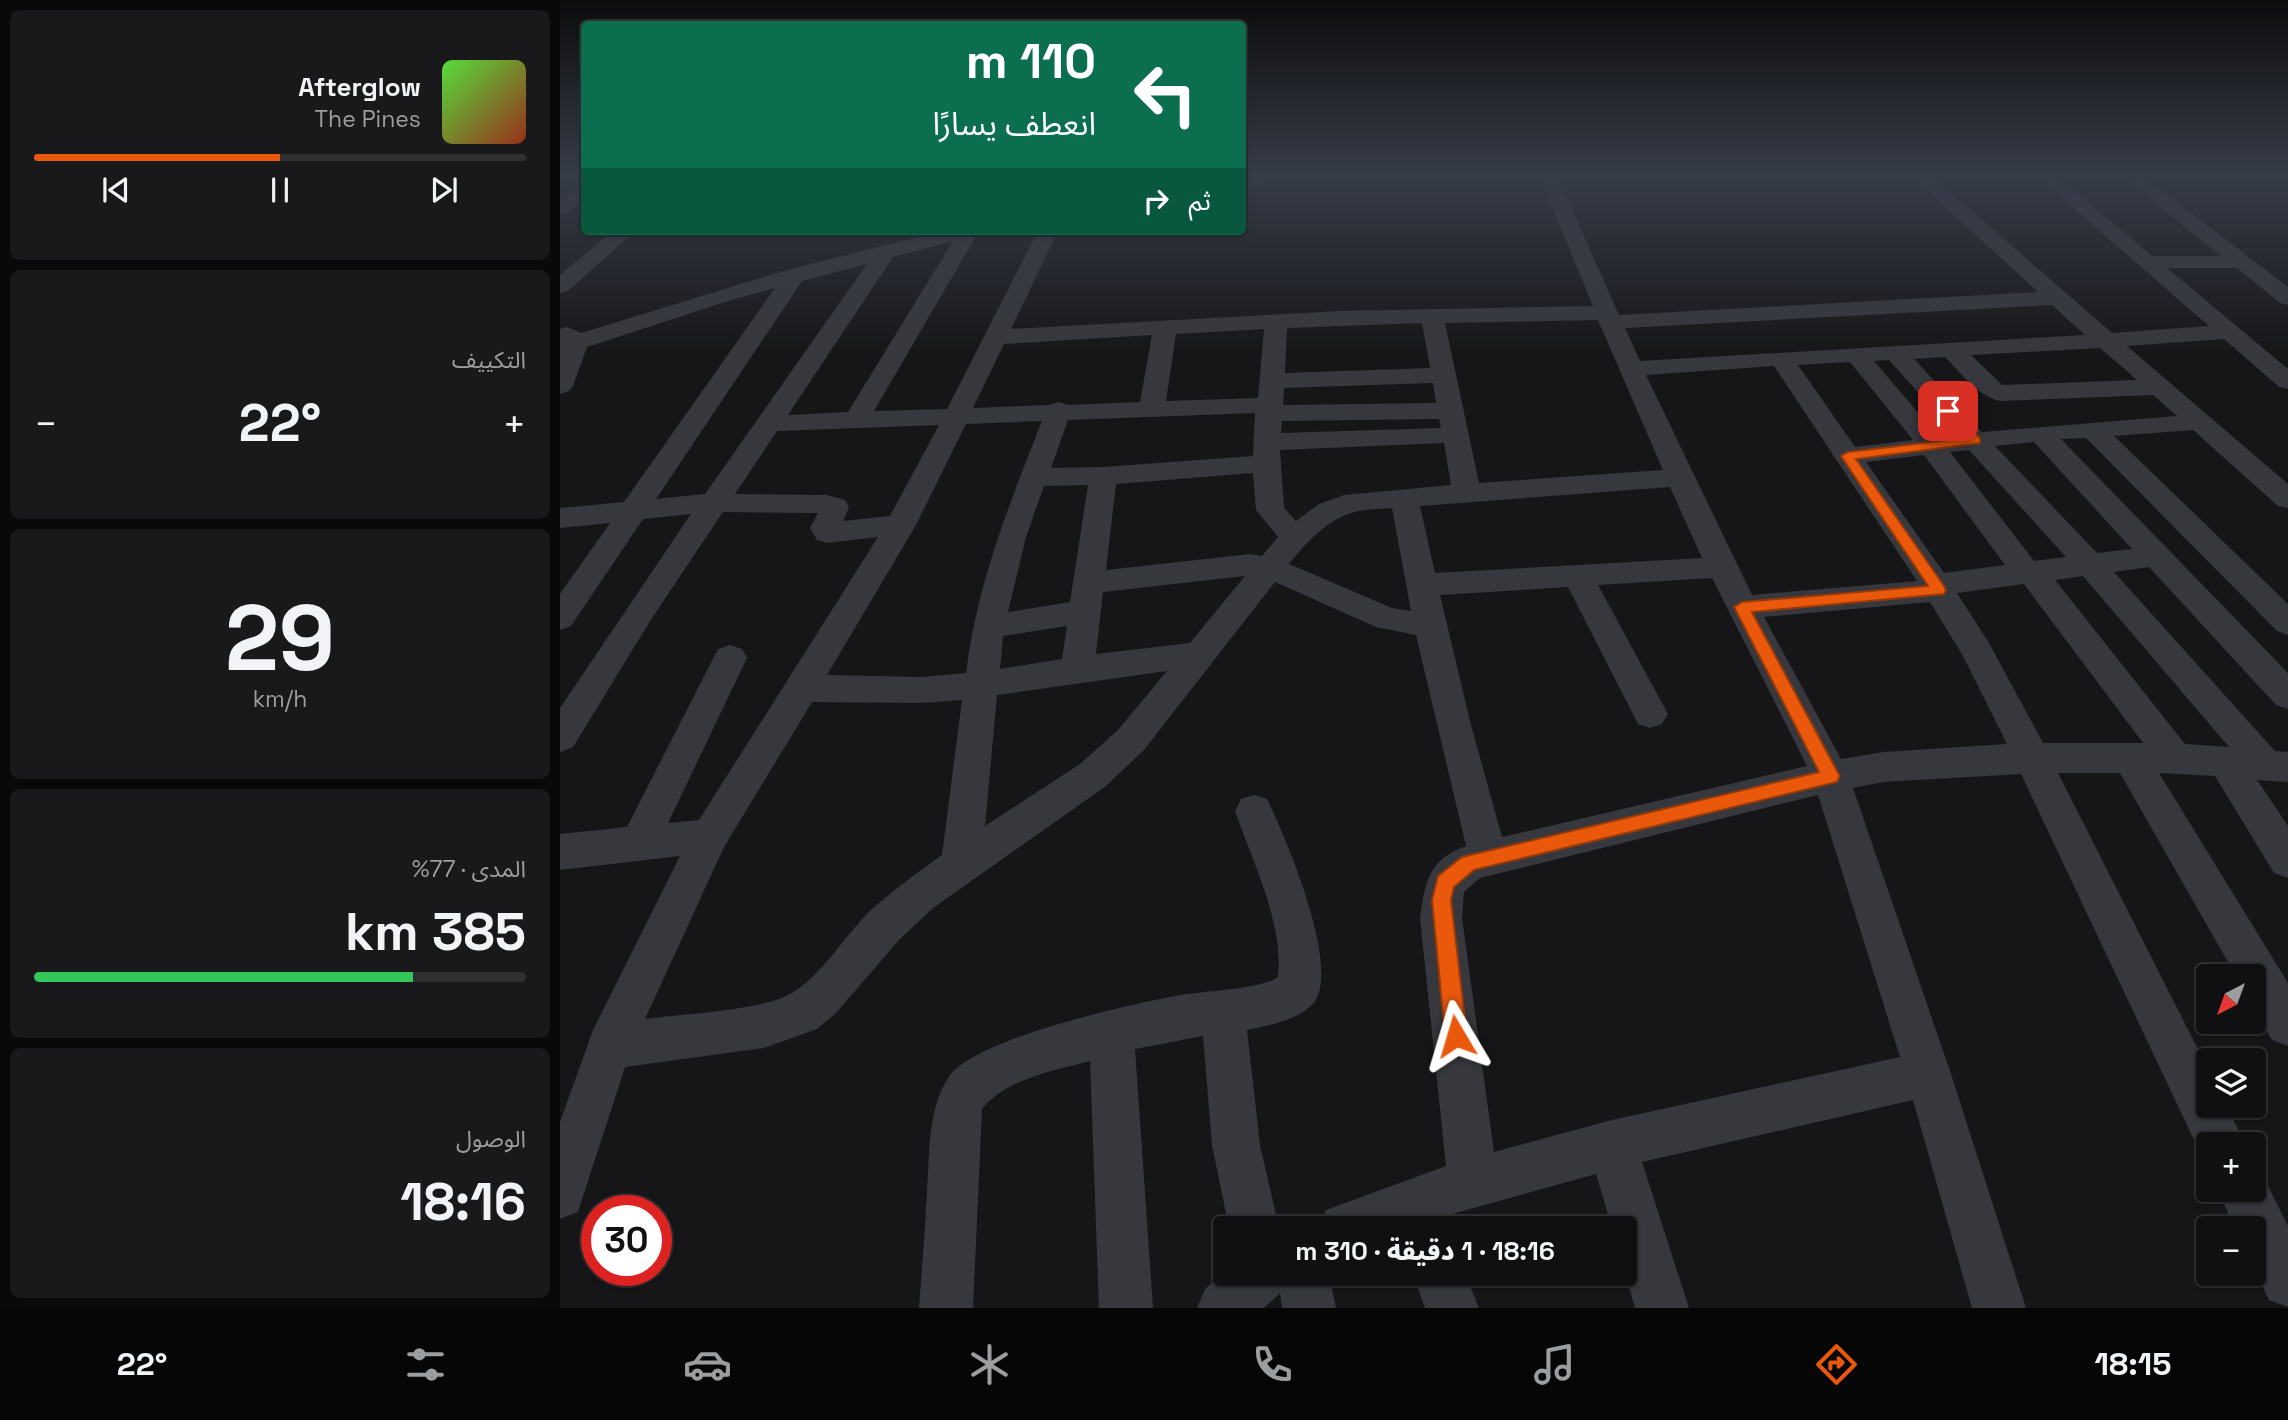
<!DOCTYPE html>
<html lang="ar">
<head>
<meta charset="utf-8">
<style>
	body { margin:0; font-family:"Space Grotesk","Noto Sans Arabic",sans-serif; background:#19191b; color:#f1f3f6; direction:rtl; height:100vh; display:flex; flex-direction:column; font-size:26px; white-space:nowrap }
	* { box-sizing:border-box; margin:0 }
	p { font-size:23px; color:#9c9d9f }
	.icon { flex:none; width:38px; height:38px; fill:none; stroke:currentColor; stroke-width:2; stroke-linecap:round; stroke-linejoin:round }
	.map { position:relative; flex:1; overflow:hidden; direction:ltr }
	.panel { display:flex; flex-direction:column; gap:10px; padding:10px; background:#09090a; width:560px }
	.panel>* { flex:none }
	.top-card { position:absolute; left:21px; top:21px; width:665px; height:214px; border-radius:7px; box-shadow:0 2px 5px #0004,0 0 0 2px #303032; direction:rtl; background:#0b6e4f; color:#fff; overflow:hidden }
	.needle { width:46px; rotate:221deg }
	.fabs { position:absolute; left:1636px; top:964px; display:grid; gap:14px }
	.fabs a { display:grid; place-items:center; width:70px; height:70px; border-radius:7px; background:#101012; box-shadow:0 2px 5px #0004,0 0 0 2px #303032; font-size:35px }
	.speed { position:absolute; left:21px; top:1195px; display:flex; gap:14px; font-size:35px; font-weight:700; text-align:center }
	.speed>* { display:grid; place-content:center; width:91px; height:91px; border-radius:50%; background:#101012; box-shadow:0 2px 5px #0004,0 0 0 2px #303032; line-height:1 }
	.speed .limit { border:10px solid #d22; background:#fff; color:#111 }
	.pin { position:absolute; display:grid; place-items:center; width:60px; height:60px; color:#fff; margin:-30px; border-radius:14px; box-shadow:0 4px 10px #0006 }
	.me { position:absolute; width:77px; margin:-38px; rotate:353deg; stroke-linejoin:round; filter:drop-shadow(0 0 5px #0008) }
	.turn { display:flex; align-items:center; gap:24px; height:147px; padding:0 35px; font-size:32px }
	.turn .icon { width:91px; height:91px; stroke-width:2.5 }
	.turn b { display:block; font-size:49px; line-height:60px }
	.then { display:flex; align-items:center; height:66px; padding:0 35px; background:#0003; gap:14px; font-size:26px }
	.big { font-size:52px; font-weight:800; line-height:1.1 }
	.panel .tile { flex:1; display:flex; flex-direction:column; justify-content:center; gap:10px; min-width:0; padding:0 24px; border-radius:10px; background:#19191b }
	.panel .dial { align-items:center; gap:0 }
	.dial b { font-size:91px; line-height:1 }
	.song { display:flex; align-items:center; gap:21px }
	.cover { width:84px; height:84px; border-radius:10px; background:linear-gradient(135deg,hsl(110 70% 55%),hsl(10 70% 35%)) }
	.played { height:7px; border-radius:4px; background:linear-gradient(90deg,#ea580c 50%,#303032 50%) }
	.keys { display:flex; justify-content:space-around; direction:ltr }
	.heat { display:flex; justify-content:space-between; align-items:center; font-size:38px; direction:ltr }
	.charge { height:10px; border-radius:5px; background:linear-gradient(90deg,#34c759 77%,#303032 0) }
	.trip { position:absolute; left:653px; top:1216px; width:424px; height:70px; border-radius:7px; background:#101012; box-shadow:0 2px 5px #0004,0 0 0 2px #303032; font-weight:800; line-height:70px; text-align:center; direction:rtl }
	.tabs { display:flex; height:112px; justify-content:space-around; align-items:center; background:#060607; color:#9c9d9f }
	.tabs .icon { width:49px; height:49px }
	.tabs .current { color:#ea580c }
	.tabs b { font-size:32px; color:#f1f3f6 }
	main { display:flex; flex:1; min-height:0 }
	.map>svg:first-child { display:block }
</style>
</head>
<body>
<main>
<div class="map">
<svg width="1728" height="1308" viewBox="0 0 1728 1308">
	<rect width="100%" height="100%" fill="#161618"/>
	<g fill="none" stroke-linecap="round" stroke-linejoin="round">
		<g fill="#37383d" fill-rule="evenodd">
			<polygon points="694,173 740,173 731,179 682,186 682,174"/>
			<path d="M 978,173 L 1079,173 L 1070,179 L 1000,182 L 1059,315 L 1478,292 L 1348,173 L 1368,173 L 1552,333 L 1649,326 L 1473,173 L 1493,173 L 1592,256 L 1661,256 L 1559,173 L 1579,173 L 1728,287 L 1728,305 L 1720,303 L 1677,268 L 1607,268 L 1728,369 L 1728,389 L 1719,387 L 1664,339 L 1567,346 L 1728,484 L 1728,508 L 1718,506 L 1633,430 L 1554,436 L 1728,604 L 1728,635 L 1717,631 L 1526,438 L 1501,439 L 1728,673 L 1728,709 L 1716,705 L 1589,567 L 1554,572 L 1715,751 L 1728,752 L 1728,782 L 1697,780 L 1728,826 L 1728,878 L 1714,873 L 1655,776 L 1599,773 L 1728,983 L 1728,1046 L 1712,1040 L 1694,1008 L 1694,976 L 1676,976 L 1560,773 L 1498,773 L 1648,1069 L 1648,1106 L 1667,1106 L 1685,1144 L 1648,1144 L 1648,1163 L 1644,1161 L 1461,774 L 1323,782 L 1293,788 L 1391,1074 L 1466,1308 L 1412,1308 L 1353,1100 L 1082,1162 L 1129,1308 L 1075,1308 L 1064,1269 L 1064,1228 L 1052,1228 L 1036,1174 L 899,1212 L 850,1228 L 759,1228 L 766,1210 L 886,1166 L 860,918 C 865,882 868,860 906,846 L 856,635 L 816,627 L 715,582 L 584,750 L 546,786 L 373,908 L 339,940 L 276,1013 L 257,1029 L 204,1048 L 65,1067 L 18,1212 L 0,1219 L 0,1122 L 33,1030 L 120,856 L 0,870 L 0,834 L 67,827 L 158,649 L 170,645 L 182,649 L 187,658 L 108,823 L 139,820 L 318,537 L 267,543 L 257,540 L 250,528 L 258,513 L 163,512 L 92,618 L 13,747 L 0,752 L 0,708 L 131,514 L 83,519 L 11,626 L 0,630 L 0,594 L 50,523 L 0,528 L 0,508 L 64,502 L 215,288 L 168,301 L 27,347 L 13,386 L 9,391 L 0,394 L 0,329 L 7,327 L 21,333 L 227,270 L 383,231 L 419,231 L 314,411 L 387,409 L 478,231 L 498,231 L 451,329 L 781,311 L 1033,306 ZM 393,241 L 288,412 L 228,415 L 333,257 ZM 307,264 L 145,494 L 96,499 L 242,281 ZM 1492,305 L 1525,335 L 1080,361 L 1065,328 ZM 1038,320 L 1103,470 L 919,483 L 885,323 ZM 862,323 L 870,368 L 725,373 L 727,328 ZM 704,329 L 698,398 L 606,401 L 616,334 ZM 592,335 L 580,402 L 508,405 L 499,402 L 489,405 L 413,408 L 444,344 ZM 1540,348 L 1577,380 L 1442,385 L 1411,355 ZM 1385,357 C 1402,374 1416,395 1440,401 L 1593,395 L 1617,416 L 1422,432 L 1354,359 ZM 1329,360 L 1396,435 L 1379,437 L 1314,361 ZM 1290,362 L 1353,440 L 1295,447 L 1238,365 ZM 1214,366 L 1357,581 L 1192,595 L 1086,375 ZM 873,383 L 876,403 L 723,405 L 724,388 ZM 695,413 L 693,456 L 543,467 L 491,468 L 508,420 ZM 879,419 L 881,428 L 721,433 L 722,421 ZM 482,421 C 449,505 417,583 406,673 L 361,677 L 267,675 L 356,525 L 406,424 ZM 379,425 L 330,516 L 283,521 L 289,507 L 285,500 L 267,495 L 175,494 L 217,431 ZM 1474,442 L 1572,549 L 1537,553 L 1435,446 ZM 884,443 L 891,485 L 784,495 L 759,504 L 736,521 L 724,508 L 720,450 ZM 1409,450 L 1419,461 L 1506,557 L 1474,561 L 1390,452 ZM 1364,455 L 1445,565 L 1384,573 L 1306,462 ZM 693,473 L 696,510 L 718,537 L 702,556 L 690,554 L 546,570 L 556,484 ZM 528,485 L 510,602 L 448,612 L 466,537 L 484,486 ZM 1110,487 L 1142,558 L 875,573 L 860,506 ZM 832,508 L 851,611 L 832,608 L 729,564 C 744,545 764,523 788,514 C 801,509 818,509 832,508 ZM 685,576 L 630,643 L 536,654 L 543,592 ZM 1523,576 L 1669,747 L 1625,744 L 1495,580 ZM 1152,578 L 1247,766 L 942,837 L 911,725 L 880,595 L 1008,587 L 1078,724 L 1090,728 L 1102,724 L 1108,714 L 1038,585 ZM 1464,584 L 1583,743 L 1483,743 L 1429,643 L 1397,593 ZM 1370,602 L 1403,656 L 1447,744 L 1323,752 L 1281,759 L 1204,617 ZM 507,626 L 502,659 L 440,669 L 443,636 ZM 607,671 L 558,730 L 520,764 L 425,826 L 437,695 ZM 402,700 L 382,855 C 357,873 333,890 310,911 C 284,936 260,979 228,995 C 197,1011 122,1014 85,1019 L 164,847 L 252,702 L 361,703 ZM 1258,795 L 1340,1057 L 1052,1120 L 934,1152 L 902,918 L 904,892 L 920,878 Z"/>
			<polygon points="24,185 24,200 7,213 0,215 0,200"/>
			<polygon points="53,231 75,231 8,291 0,293 0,275"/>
			<path d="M 694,795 L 707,799 C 725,836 784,972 752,1005 C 737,1020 708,1026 687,1030 L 700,1145 L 719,1228 L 669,1228 L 652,1145 L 643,1036 L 575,1049 L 593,1308 L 539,1308 L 530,1061 C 496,1070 445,1079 422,1109 L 413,1308 L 359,1308 C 362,1269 365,1230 367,1191 C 370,1154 367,1111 388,1078 C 412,1039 568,1005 615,996 C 640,991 700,990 718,977 C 724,924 692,860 675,811 L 681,799 Z"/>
			<polygon points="1694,1170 1701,1172 1728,1226 1728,1307 1709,1300 1694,1267 1694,1228 1675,1228 1658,1190 1694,1190"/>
			<polygon points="665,1272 665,1274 769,1274 776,1308 722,1308 720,1293 704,1308 637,1308 645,1289"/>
			<polygon points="853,1274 905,1274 919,1308 865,1308"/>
		</g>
	</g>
	<linearGradient id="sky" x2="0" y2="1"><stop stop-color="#0c0c0d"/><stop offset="0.49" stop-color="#363c48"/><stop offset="1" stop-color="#363c48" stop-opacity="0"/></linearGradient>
	<rect width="1728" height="356" fill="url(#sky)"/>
	<polygon fill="#ea580c" stroke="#983908" stroke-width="2" points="1388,408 1392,409 1420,438 1420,443 1296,459 1384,586 1386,590 1384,594 1192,612 1277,771 1280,776 1277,782 914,870 894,887 891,900 907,1036 904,1044 896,1047 888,1044 885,1036 872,900 878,876 902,857 1259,772 1174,607 1182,602 1368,586 1281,456 1288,452 1406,438 1381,411"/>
</svg>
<div class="fabs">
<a><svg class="needle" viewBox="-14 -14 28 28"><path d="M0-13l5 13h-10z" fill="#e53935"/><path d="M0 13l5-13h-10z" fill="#9c9d9f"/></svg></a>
<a><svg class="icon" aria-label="layers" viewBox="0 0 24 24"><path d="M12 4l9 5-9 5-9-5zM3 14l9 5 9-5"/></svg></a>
<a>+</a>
<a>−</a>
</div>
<div class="speed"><div class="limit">30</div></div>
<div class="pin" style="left:1388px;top:411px;background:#d93025"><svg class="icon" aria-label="arrive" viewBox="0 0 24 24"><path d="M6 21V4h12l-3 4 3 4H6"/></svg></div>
<svg class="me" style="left:896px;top:1036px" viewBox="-20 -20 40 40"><path d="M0-17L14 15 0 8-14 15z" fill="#ea580c" stroke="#fff" stroke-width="4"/></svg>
<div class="trip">18:16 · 1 دقيقة · 310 m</div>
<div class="top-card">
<div class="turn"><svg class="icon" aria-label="left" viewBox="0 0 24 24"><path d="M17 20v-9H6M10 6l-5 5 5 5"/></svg><div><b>110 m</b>انعطف يسارًا</div></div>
<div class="then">ثم<svg class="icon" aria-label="right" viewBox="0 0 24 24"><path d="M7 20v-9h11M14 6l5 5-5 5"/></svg></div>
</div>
</div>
<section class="panel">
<div class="tile">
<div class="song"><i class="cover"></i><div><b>Afterglow</b><p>The Pines</p></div></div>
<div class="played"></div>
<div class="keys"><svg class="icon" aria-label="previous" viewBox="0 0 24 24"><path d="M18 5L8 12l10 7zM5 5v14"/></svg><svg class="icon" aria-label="pause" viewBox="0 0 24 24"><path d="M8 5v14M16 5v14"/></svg><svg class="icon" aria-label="next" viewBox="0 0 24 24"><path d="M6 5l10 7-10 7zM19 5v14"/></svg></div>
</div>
<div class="tile"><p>التكييف</p>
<div class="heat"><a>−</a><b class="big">22°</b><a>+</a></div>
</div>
<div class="tile dial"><b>29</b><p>km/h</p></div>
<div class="tile"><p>المدى · 77%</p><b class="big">385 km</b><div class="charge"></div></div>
<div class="tile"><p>الوصول</p><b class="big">18:16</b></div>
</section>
</main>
<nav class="tabs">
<b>18:15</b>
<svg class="icon current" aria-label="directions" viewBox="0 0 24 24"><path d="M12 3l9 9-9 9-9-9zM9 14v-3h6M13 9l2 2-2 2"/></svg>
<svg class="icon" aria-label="music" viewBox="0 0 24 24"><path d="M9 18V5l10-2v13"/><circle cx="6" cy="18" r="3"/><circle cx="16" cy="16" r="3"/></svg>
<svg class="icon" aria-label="phone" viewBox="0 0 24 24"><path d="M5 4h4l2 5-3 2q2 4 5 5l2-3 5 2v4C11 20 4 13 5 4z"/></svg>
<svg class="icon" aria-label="climate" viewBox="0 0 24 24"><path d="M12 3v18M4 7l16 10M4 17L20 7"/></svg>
<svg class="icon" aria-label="car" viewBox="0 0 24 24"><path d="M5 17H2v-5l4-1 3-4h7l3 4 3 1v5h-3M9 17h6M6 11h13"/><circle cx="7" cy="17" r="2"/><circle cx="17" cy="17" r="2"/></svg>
<svg class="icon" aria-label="filters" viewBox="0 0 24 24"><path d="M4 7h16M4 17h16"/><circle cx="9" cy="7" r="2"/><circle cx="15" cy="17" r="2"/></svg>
<b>22°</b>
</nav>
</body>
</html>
